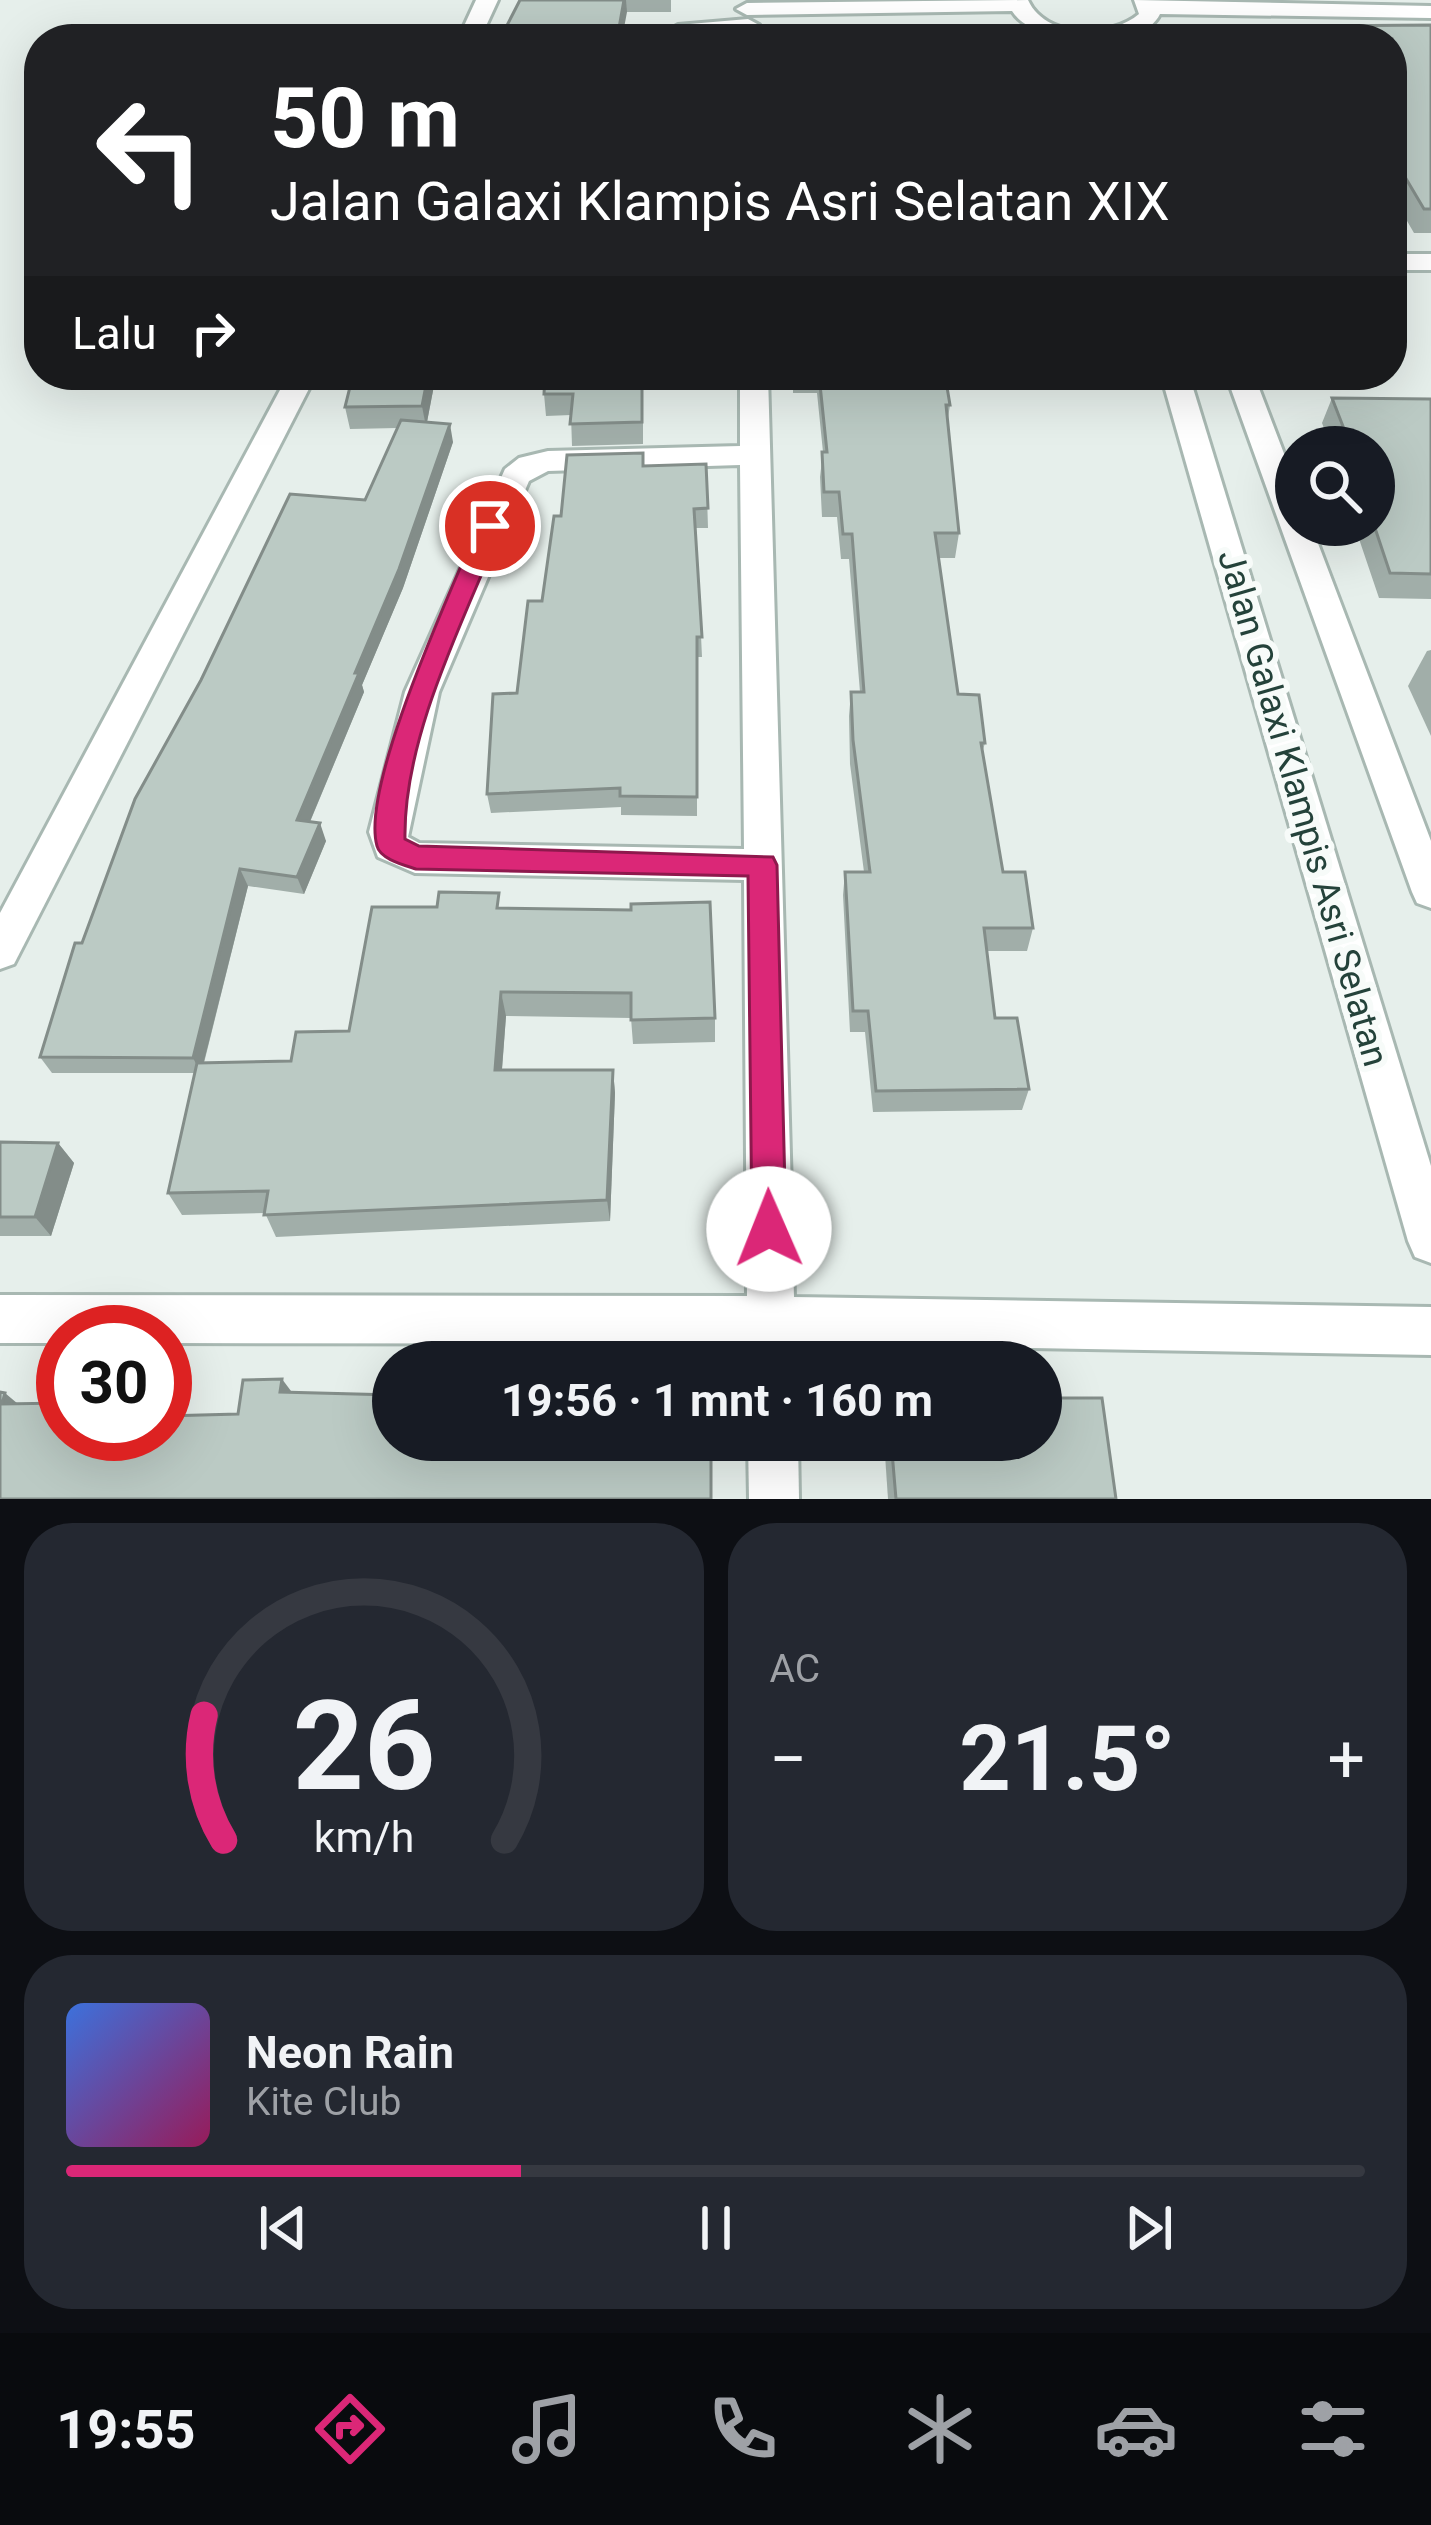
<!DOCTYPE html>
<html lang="id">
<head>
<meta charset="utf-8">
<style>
	body { margin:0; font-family:Roboto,sans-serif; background:#242831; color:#f1f3f6; height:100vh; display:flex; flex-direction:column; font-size:45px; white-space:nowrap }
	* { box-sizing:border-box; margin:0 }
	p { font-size:39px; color:#9ea1a6 }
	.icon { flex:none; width:66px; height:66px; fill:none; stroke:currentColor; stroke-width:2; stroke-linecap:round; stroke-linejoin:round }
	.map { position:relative; height:1499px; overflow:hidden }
	.panel { display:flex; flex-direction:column; gap:24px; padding:24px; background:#0d0f14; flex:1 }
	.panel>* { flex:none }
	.guide { position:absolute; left:24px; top:24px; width:1383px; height:366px; border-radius:48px; box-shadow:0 12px 48px #0002; background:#202124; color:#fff; overflow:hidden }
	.controls { position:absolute; left:1275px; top:426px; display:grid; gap:24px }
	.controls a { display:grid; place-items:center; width:120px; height:120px; border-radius:50%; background:#171b24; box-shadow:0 12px 48px #0002; font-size:60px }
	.speed { position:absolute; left:36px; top:1305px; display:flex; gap:24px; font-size:60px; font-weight:700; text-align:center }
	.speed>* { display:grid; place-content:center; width:156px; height:156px; border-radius:50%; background:#171b24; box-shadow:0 12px 48px #0002; line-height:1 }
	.speed .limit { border:18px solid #d22; background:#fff; color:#111 }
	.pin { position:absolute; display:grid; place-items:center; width:102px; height:102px; color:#fff; margin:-51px; border:6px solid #fff; border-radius:50%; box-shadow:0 3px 12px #0007 }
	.me { position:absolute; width:132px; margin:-66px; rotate:359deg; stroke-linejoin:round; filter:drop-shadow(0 0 9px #0008) }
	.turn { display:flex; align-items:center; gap:42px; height:252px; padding:0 48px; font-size:54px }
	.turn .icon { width:156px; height:156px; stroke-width:2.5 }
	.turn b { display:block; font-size:84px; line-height:102px }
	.then { display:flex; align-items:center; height:114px; padding:0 48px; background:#0003; gap:24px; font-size:45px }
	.big { font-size:90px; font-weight:700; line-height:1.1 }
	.panel .tile { flex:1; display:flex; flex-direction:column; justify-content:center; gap:18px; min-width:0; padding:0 42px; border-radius:48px; background:#242831 }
	.panel .dial { align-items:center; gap:0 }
	.dial svg { height:312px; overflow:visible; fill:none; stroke:#363941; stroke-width:7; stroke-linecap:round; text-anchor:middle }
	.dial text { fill:#f1f3f6; stroke:none }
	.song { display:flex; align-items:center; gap:36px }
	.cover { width:144px; height:144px; border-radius:18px; background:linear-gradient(135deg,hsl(220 70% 55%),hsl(330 70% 35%)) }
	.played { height:12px; border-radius:6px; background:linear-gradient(90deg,#db2777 35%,#363941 35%) }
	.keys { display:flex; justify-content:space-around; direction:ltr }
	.heat { display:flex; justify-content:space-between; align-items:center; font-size:66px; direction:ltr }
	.panel .tiles { flex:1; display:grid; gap:24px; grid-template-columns:1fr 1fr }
	.tile:last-child { grid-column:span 2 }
	.trip { position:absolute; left:372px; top:1341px; width:690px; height:120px; border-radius:60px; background:#171b24; box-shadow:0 12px 48px #0002; font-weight:700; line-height:120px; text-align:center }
	.menu { display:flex; height:192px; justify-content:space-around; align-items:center; background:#090b0e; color:#9ea1a6 }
	.menu .icon { width:84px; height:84px }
	.menu .active { color:#db2777 }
	.menu b { font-size:54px; color:#f1f3f6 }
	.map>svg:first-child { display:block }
</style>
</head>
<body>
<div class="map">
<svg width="1431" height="1499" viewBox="0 0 1431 1499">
	<rect width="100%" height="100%" fill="#e6efeb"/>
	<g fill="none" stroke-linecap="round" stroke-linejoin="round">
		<defs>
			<g id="minor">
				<polygon points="476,0 498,0 480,39 458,39"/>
				<path d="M 1028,0 C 1045,38 1109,39 1139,14 L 1134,0 L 1431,6 L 1431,18 L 1160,14 C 1141,54 1035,48 1012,11 L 747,15 L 736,9 L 747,3 Z"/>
				<polygon points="748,19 759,25 756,30 654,39 678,25"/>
				<rect x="1392" y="254" width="39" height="16"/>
				<polygon points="288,375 316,375 14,964 0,969 0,913"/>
				<path d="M 740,375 L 768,375 L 794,1297 L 1431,1307 L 1431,1355 L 796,1344 L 796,1362 L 748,1362 L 748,1344 L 165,1343 L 165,1332 L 63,1332 L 63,1343 L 0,1343 L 0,1295 L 747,1296 L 744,880 L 415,873 L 378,857 L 369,832 L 405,692 L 505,469 L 519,458 L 548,451 L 740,446 ZM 740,465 L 744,849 L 419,843 L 408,837 L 439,692 L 529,481 L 548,471 Z"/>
				<polygon points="1161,375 1189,375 1431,1166 1431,1263 1415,1257 1408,1241"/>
				<polygon points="1226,375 1254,375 1296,485 1296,525 1311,525 1431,841 1431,908 1417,903 1412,892"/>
				<polygon points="748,1440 798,1440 799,1499 749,1499"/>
			</g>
		</defs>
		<use href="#minor" stroke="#a8b8b2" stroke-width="6"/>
		<use href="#minor" fill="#fff" fill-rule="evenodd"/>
	</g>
	<g fill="#a1aea9">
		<polygon points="520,0 671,0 671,12 627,12"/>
		<polygon points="1431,25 1431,233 1414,233 1392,195 1392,39 1311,39 1315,26"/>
		<polygon points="353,375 436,375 427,422 453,442 403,588 362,685 364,692 310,822 326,841 304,894 248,886 204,1063 291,1061 349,1031 502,908 715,1018 715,1042 633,1044 631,1018 506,1016 502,1070 613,1070 615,1093 610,1221 276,1237 265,1213 182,1215 168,1193 194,1073 52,1073 40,1057 82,943 365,500 397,428 350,429 345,407"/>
		<polygon points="643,375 643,444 572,446 571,415 546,416 544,394"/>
		<polygon points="793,375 945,375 950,405 947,424 959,533 955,558 939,558 958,694 985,743 982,753 1003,872 1033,928 1027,951 986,951 995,1018 1029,1089 1022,1110 873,1112 865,1032 850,1032 843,895 845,872 864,872 850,764 849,716 851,692 860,692 849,559 841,559 837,517 822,517 820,477 823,452 817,393 793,393"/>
		<polygon points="1332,398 1431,399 1431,599 1379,598 1356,530 1358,525 1374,525 1374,447 1331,447 1322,423"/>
		<polygon points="706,464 708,528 696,528 702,657 697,657 697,816 621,815 621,807 491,813 487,794 542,601 561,516 643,466"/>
		<polygon points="1431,650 1431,736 1408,686 1427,651"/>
		<polygon points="0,1142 58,1143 74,1163 51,1236 0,1236"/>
		<polygon points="884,1440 1041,1440 1116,1499 888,1499"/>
	</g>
	<g fill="#838d89">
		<polygon points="624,0 626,0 627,12 622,39 617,39"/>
		<polygon points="428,375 436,375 426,427 422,406"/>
		<polygon points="450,424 453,442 403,588 362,685 364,692 303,838 297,820"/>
		<polygon points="320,823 326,841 304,894 297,877"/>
		<polygon points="240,869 248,886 201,1073 193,1058"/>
		<polygon points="501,992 506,1016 500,1094 495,1070"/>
		<polygon points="613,1070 615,1093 610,1221 607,1200"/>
		<polygon points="58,1143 74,1163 51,1236 35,1217"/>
		<polygon points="282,1379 294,1395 280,1392"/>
		<polygon points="5,1393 24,1409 2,1404"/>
	</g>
	<g fill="#bbcac4" stroke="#838d89" stroke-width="3">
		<polygon points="520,0 624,0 617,39 500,39"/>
		<polygon points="1431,25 1431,209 1424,209 1392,155 1392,39 1323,39 1315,26"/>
		<polygon points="353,375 428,375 422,406 345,407"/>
		<polygon points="545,375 642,375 642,422 570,424 573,394 544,394"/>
		<polygon points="819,375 945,375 950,405 946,405 959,533 935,533 958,694 979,695 985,743 981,743 1003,872 1025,872 1033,928 984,928 995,1018 1017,1018 1029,1089 876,1091 868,1011 853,1011 845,872 870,872 853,740 851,692 864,692 852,534 843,534 839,492 824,492 822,452 827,452"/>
		<polygon points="1332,398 1431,399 1431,574 1390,573 1374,525 1374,447 1351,447"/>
		<polygon points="401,420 450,424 399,569 355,673 359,673 297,820 320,823 297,877 240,869 193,1058 40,1057 75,943 82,943 135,799 201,680 290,494 365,500"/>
		<polygon points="643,453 643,466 706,464 708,508 694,509 702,637 697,637 697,797 620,796 620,788 487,794 493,694 517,693 528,601 542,601 554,516 561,516 567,455"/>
		<polygon points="439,892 499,893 497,908 631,910 631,904 710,902 715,1018 631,1020 631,993 501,992 495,1070 613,1070 607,1200 264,1215 268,1191 168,1193 197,1063 291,1061 296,1032 349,1031 372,907 437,907"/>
		<polygon points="0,1142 58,1143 35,1217 0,1217"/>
		<polygon points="282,1379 280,1392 393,1395 393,1440 711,1440 711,1499 0,1499 0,1392 5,1393 2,1404 63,1403 63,1434 165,1434 165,1416 238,1414 243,1380"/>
		<polygon points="1041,1398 1102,1398 1116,1499 896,1499 891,1440 1041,1440"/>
	</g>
	<path fill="#db2777" stroke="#8e194d" stroke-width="3" d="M 490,518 L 502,526 C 464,620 403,737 405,839 L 419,846 L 773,857 L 777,865 L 786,1229 L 781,1241 L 769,1246 L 757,1241 L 752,1229 L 748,876 L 416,869 C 404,865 380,859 377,846 C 360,786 452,589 478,526 Z"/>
	<g text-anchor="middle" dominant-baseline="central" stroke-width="12" stroke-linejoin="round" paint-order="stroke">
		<g font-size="36" fill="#24423a" stroke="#f7fbf9">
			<text transform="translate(1303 808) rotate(74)">Jalan Galaxi Klampis Asri Selatan</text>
		</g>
	</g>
</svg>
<div class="controls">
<a><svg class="icon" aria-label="search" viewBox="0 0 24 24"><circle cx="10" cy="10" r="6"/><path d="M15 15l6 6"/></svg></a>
</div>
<div class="speed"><div class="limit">30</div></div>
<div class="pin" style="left:490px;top:526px;background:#d93025"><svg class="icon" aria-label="arrive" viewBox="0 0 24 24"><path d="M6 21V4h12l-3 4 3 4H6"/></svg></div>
<svg class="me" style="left:769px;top:1229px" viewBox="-20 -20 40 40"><circle r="19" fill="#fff"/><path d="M0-13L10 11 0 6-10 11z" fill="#db2777"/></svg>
<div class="trip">19:56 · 1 mnt · 160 m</div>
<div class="guide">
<div class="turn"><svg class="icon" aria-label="left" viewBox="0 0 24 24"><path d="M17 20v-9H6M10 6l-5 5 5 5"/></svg><div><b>50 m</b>Jalan Galaxi Klampis Asri Selatan XIX</div></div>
<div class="then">Lalu<svg class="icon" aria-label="right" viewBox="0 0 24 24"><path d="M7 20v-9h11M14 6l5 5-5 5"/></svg></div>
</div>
</div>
<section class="panel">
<div class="tiles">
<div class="tile dial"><svg viewBox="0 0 100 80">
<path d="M14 69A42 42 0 1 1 86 69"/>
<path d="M14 69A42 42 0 0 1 9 37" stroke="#db2777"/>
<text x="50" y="56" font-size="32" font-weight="700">26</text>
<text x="50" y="72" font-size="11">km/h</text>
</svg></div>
<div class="tile"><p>AC</p>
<div class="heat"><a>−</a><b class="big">21.5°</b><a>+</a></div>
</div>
<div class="tile">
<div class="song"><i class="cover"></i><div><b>Neon Rain</b><p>Kite Club</p></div></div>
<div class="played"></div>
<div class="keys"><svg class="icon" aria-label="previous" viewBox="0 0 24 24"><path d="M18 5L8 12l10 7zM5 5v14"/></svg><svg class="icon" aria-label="pause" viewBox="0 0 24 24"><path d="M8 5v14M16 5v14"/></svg><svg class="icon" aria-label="next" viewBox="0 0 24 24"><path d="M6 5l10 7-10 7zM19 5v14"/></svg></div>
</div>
</div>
</section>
<nav class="menu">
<b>19:55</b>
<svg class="icon active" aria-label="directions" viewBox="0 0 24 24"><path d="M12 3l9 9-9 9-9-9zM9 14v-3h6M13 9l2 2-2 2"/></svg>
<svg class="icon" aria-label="music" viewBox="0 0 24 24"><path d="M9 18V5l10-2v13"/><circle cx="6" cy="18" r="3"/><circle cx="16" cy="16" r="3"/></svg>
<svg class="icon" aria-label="phone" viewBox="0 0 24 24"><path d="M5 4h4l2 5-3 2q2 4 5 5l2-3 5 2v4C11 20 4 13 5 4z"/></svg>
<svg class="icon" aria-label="climate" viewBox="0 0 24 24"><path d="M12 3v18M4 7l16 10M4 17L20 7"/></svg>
<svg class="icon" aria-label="car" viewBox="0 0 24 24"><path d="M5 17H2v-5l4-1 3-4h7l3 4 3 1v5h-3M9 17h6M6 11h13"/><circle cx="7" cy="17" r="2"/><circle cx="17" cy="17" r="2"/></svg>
<svg class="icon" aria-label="filters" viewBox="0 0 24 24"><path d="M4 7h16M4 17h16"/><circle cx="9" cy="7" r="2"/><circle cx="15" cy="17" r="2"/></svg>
</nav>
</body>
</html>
